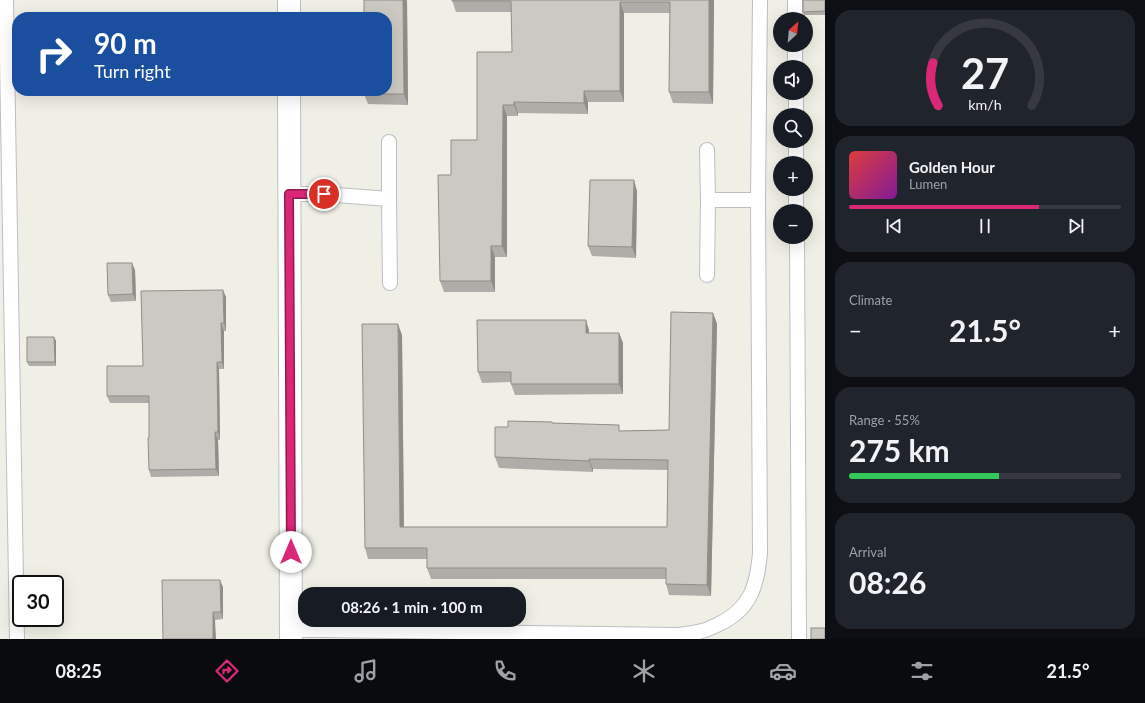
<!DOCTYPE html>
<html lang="en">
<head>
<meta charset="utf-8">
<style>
	body { margin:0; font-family:Lato,sans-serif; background:#20242c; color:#f1f3f6; height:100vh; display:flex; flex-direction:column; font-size:15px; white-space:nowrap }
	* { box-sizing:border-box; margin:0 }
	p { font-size:13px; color:#9ea1a6 }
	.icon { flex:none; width:22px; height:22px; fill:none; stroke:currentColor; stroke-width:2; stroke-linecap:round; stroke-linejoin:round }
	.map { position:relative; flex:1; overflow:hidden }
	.sheet { display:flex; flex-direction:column; gap:10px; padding:10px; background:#0d0f14; width:320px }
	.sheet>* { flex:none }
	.hud { position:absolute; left:12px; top:12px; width:380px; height:84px; border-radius:16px; box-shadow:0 4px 16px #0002; background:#1a4fa0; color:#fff; overflow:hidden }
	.needle { width:26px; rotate:26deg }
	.controls { position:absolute; left:773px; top:12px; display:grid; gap:8px }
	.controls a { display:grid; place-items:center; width:40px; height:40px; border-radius:50%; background:#171b24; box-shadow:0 4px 16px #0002; font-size:20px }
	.speed { position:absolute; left:12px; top:575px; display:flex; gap:8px; font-size:20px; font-weight:700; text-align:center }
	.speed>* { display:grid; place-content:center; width:52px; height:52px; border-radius:50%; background:#171b24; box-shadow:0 4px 16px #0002; line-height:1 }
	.speed .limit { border:2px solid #111; border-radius:6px; background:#fff; color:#111 }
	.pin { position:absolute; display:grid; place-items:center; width:34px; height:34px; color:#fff; margin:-17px; border:2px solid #fff; border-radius:50%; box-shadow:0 1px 4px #0007 }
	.me { position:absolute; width:44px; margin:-22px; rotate:0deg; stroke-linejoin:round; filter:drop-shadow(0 0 3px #0008) }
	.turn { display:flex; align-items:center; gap:14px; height:84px; padding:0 16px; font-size:18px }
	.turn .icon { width:52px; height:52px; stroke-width:2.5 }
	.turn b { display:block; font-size:28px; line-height:34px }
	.big { font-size:30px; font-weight:700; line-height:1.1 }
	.sheet .widget { flex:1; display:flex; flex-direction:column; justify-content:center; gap:6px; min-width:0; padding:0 14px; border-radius:16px; background:#20242c }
	.sheet .dial { align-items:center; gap:0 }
	.dial svg { height:104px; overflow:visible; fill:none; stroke:#363941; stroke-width:7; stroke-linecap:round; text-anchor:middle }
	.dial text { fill:#f1f3f6; stroke:none }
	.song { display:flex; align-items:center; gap:12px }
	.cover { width:48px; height:48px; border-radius:6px; background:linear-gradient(135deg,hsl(0 70% 55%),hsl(290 70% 35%)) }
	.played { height:4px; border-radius:2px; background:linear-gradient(90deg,#db2777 70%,#363941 70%) }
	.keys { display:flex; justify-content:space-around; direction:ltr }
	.heat { display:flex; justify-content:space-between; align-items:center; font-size:22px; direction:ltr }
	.charge { height:6px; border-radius:3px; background:linear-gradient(90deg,#34c759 55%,#363941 0) }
	.trip { position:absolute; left:298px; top:587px; width:228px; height:40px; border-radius:16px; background:#171b24; box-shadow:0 4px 16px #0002; font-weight:700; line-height:40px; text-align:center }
	.tab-bar { display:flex; height:64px; justify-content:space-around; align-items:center; background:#090b0e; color:#9ea1a6 }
	.tab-bar .icon { width:28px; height:28px }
	.tab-bar .current { color:#db2777 }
	.tab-bar b { font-size:18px; color:#f1f3f6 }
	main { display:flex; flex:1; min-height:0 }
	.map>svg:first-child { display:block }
</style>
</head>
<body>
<main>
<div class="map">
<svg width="825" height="639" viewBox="0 0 825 639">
	<rect width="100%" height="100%" fill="#f0efe5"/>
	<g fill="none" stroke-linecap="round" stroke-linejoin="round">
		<defs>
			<g id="service">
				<polyline points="6,0 17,639"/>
				<polyline points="795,0 795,19"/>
				<polyline points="795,45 795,67"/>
				<polyline points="796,93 796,115"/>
				<polyline points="796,141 796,163"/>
				<polyline points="389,142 389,199 390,283"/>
				<polyline points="707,150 708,200 758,200"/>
				<polyline points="796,189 796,211"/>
				<polyline points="289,194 324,194 389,199"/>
				<polyline points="797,237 799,639"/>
				<polyline points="707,275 708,200"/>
				<path d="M 292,630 L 320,630 L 678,635 C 686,634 695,633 702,631 C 707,630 712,627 717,625 C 750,610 757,587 760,553 L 758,200 L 760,0"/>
			</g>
			<g id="minor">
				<polyline points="289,17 289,0"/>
				<polyline points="289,91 291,639"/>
			</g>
		</defs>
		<use href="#service" stroke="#bdbec4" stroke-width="16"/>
		<use href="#minor" stroke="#bdbec4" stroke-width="24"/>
		<use href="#service" stroke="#fff" stroke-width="14"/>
		<use href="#minor" stroke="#fff" stroke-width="22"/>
	</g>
	<g fill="#afada7">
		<polygon points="364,0 407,0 408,105 368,104 364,94"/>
		<polygon points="452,0 714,0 713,104 673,103 669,92 670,13 624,13 624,102 588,102 588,114 518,113 518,116 507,116 507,257 495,257 495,292 444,292 440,281 451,175 477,140 512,52 512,12 456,12"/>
		<polygon points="825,0 825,15 804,15 803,12"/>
		<polygon points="637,191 636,258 592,256 588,246"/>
		<polygon points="135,270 136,301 111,302 108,295"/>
		<polygon points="226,297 226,331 224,331 224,369 219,369 220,440 218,440 219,476 151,477 149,470 149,403 110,403 107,396"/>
		<polygon points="713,313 717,324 711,596 669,595 666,584 666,579 431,579 427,568 427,559 368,559 365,548 402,335 404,527 667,527 668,470 593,469 593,472 499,468 495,457 508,427 552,422 553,423 621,431 669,430"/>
		<polygon points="589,330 589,333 619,333 623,343 623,394 515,395 511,384 511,382 482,383 478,372"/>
		<polygon points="54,337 56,341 56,366 29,366 27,362"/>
		<polygon points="223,587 223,619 215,620 163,639"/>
	</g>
	<g fill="#8e8d88">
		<polygon points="403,0 407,0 408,105 404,94"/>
		<polygon points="709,0 714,0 713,104 709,92"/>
		<polygon points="620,2 624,13 624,102 620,91"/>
		<polygon points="584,91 588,102 588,114 584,103"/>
		<polygon points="514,102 518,113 518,116 514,105"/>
		<polygon points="503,105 507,116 507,257 502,246"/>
		<polygon points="634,180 637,191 636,258 632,247"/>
		<polygon points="491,246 495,257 495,292 491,281"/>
		<polygon points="132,263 135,270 136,301 133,294"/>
		<polygon points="223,290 226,297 226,331 224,323"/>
		<polygon points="713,313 717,324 711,596 707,585"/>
		<polygon points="586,320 589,330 589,344 586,333"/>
		<polygon points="221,323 224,331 224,369 222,362"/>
		<polygon points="398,324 402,335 404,537 400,527"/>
		<polygon points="619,333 623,343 623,394 619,384"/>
		<polygon points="54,337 56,341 56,366 55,362"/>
		<polygon points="217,362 219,369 220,440 218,432"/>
		<polygon points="215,432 218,440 219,476 216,469"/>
		<polygon points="589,459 593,469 593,472 589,461"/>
		<polygon points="220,580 223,587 223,619 221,612"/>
		<polygon points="213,612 215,620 216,639 213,639"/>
	</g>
	<g fill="#cbc9c2" stroke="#8e8d88">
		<polygon points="364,0 403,0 404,94 364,94 364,91 387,91 387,17 364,17"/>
		<polygon points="452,0 709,0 709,92 669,92 670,2 620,2 620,91 584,91 584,103 514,102 514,105 503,105 502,246 491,246 491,281 440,281 438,175 451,175 451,140 477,140 477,52 512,52 511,1 452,1"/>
		<polygon points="803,0 825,0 825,11 803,12"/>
		<polygon points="590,180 634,180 632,247 588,246"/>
		<polygon points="107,263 132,263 133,294 108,295"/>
		<polygon points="223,290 224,323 221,323 222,362 217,362 218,432 215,432 216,469 149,470 148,438 149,438 149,396 107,396 107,366 143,366 141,291"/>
		<polygon points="671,312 713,313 707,585 666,584 666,568 427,568 427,548 365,548 362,324 398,324 400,527 667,527 668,460 589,459 589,461 495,457 495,427 508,427 508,421 552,422 552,423 619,425 619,431 669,430"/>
		<polygon points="477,320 586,320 586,333 619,333 619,384 511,384 511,372 478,372"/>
		<polygon points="27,337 54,337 55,362 27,362"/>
		<polygon points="162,580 220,580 221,612 213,612 213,639 163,639"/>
		<rect x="811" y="628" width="14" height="11"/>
	</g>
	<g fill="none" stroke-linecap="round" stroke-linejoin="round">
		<defs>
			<polyline id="route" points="291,552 289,194 324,194"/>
		</defs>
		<use href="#route" stroke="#8e194d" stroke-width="10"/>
		<use href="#route" stroke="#db2777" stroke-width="7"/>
	</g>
</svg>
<div class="controls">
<a><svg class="needle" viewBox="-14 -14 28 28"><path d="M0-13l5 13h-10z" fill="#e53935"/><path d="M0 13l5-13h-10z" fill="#9ea1a6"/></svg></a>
<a><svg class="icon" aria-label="sound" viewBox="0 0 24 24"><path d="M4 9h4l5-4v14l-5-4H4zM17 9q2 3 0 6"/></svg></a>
<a><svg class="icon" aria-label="search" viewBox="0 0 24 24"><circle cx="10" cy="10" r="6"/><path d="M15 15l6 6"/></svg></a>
<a>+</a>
<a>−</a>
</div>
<div class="speed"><div class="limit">30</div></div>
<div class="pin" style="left:324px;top:194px;background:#d93025"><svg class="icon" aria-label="arrive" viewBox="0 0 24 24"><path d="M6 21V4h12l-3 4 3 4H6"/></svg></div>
<svg class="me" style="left:291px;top:552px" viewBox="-20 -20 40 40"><circle r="19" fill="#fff"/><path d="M0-13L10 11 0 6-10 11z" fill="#db2777"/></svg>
<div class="trip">08:26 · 1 min · 100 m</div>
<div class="hud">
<div class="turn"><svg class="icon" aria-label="right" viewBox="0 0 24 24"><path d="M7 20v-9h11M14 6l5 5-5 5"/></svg><div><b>90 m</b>Turn right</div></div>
</div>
</div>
<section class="sheet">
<div class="widget dial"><svg viewBox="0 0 100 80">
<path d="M14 69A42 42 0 1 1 86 69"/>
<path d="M14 69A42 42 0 0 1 10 36" stroke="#db2777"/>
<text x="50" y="56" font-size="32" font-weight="700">27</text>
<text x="50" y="72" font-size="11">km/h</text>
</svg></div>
<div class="widget">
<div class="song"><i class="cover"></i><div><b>Golden Hour</b><p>Lumen</p></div></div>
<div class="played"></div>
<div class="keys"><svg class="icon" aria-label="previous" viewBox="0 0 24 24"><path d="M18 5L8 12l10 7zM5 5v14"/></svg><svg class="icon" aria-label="pause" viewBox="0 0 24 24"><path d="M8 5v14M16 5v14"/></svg><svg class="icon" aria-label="next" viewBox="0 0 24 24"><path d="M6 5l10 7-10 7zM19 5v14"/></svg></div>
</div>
<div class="widget"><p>Climate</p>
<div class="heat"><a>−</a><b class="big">21.5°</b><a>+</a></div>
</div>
<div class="widget"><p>Range · 55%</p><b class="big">275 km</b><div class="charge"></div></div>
<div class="widget"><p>Arrival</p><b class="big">08:26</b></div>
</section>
</main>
<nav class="tab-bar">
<b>08:25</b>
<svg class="icon current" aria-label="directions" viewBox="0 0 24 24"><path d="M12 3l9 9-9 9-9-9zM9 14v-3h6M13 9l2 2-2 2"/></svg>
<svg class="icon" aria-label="music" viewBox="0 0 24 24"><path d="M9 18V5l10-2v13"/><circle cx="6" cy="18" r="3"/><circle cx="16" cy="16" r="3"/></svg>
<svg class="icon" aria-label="phone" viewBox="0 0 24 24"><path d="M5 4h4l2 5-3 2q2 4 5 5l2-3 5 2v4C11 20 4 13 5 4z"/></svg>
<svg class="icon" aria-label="climate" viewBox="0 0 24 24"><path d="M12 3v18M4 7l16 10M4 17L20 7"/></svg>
<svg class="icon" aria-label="car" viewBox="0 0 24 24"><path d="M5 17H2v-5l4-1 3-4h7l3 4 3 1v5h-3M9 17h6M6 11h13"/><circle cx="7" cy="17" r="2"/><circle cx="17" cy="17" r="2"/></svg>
<svg class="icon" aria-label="filters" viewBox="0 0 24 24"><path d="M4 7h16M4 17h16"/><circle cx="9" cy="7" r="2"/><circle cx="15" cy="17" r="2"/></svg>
<b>21.5°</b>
</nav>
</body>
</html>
